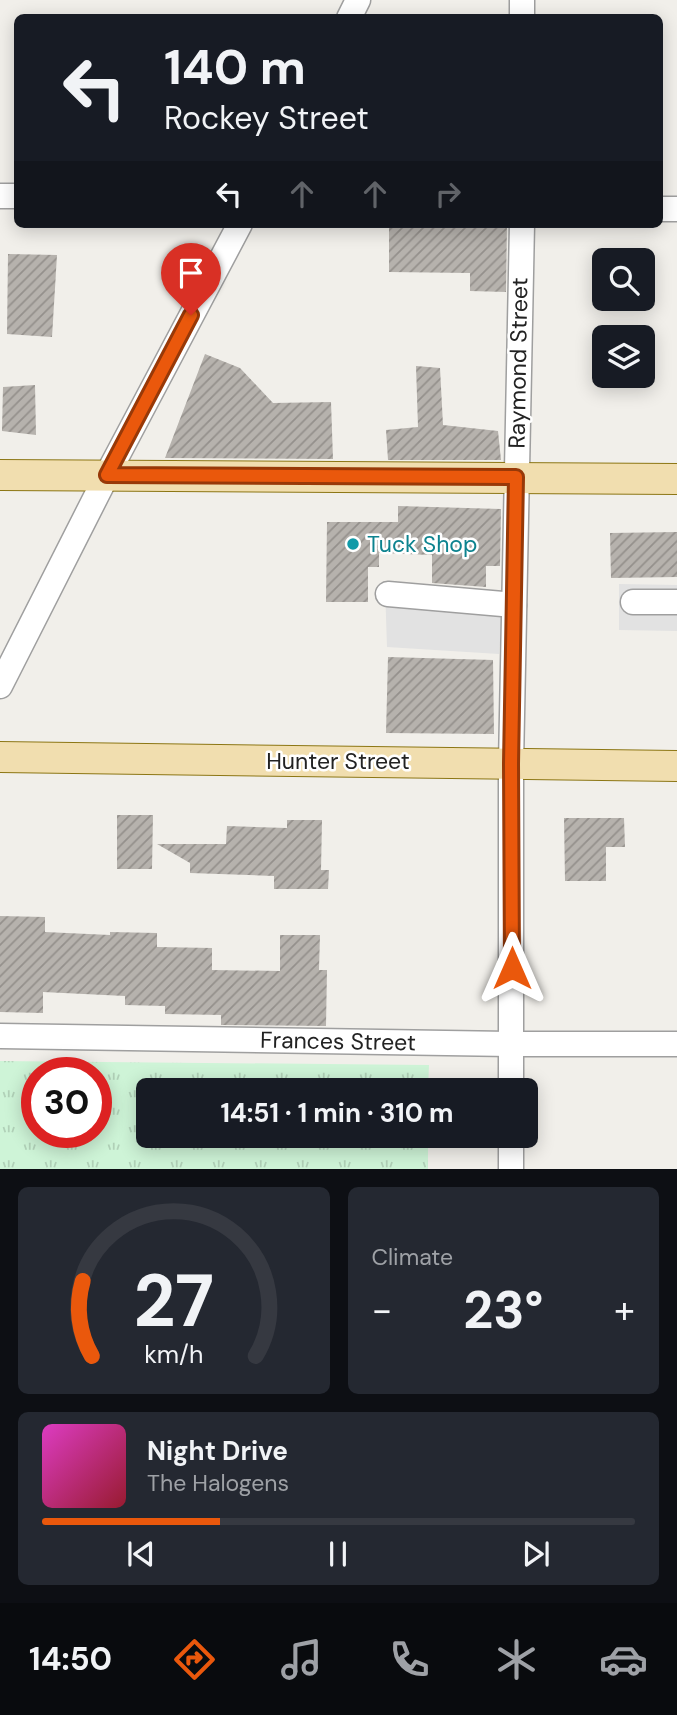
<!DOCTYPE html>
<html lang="en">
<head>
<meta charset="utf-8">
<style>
	body { margin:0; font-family:"DM Sans",sans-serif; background:#242831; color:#f1f3f6; height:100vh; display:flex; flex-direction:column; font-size:26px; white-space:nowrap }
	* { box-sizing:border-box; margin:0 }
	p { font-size:23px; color:#9ea1a6 }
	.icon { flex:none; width:38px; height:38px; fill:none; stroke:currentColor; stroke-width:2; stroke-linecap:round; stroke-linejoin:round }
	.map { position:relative; height:1169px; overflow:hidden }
	.panel { display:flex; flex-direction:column; gap:18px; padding:18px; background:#0d0f14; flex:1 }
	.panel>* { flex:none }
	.guide { position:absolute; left:14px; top:14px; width:649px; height:214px; border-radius:10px; box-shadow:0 4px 18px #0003; background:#171b24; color:#f1f3f6; overflow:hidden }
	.tools { position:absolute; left:592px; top:248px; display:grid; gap:14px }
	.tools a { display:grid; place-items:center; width:63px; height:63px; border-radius:10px; background:#171b24; box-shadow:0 4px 18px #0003; font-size:35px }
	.speed { position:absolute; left:21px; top:1057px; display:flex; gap:14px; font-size:35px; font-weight:700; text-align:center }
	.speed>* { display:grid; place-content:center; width:91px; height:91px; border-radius:50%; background:#171b24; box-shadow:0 4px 18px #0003; line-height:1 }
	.speed .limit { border:10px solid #d22; background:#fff; color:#111 }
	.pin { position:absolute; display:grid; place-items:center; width:60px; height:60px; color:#fff; margin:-72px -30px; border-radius:50% 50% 50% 0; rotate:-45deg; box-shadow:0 0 7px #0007 }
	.pin .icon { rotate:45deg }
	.me { position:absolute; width:77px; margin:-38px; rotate:0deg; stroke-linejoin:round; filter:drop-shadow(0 0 5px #0008) }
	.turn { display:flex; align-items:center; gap:24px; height:147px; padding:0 35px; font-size:32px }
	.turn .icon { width:91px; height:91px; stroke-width:2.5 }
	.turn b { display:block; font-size:49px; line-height:60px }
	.lanes { display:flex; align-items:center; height:66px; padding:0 35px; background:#0003; justify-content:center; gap:35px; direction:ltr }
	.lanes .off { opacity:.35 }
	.big { font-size:52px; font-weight:700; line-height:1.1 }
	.panel .widget { flex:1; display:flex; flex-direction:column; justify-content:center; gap:10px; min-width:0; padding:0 24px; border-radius:10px; background:#242831 }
	.panel .dial { align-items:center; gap:0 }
	.dial svg { height:182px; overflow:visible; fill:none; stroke:#363941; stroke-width:7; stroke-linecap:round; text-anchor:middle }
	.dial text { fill:#f1f3f6; stroke:none }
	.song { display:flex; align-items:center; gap:21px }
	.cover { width:84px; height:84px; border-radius:10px; background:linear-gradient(135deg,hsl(310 70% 55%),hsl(350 70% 35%)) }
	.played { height:7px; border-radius:4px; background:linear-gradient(90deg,#ea580c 30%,#363941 30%) }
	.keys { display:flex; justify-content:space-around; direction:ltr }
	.heat { display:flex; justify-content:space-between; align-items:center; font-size:38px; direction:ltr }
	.panel .tiles { flex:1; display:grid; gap:18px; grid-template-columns:1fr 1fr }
	.widget:last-child { grid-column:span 2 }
	.trip { position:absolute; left:136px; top:1078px; width:402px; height:70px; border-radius:10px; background:#171b24; box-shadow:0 4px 18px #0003; font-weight:700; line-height:70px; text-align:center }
	.dock { display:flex; height:112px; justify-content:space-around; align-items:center; background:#090b0e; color:#9ea1a6 }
	.dock .icon { width:49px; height:49px }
	.dock .current { color:#ea580c }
	.dock b { font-size:32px; color:#f1f3f6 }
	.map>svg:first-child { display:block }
</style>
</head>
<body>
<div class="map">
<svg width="677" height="1169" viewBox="0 0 677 1169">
	<defs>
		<pattern id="park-tufts" width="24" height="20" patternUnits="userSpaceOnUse" patternTransform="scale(1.75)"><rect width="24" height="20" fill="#cef4d7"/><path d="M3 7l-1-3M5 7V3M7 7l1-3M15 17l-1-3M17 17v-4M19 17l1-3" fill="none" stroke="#b1d1b8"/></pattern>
		<pattern id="building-hatch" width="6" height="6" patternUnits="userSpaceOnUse" patternTransform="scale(1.75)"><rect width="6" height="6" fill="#b6b2ad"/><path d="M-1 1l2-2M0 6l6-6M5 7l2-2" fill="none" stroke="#94908c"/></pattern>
	</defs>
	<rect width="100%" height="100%" fill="#f1efea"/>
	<path fill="url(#park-tufts)" fill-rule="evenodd" d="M 0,1061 L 429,1065 L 428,1090 L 149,1090 L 149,1136 L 428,1136 L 428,1169 L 0,1169 ZM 37,1073 L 96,1073 L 96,1132 L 37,1132 Z"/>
	<g fill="#e2e2e2">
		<polygon points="619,584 677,585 677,631 619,630"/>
		<polygon points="385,586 414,588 424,610 475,614 504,597 499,654 387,647"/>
	</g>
	<g fill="url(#building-hatch)">
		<polygon points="389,224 507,224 506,292 470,291 470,273 389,272"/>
		<polygon points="8,254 57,255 52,337 7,334"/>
		<polygon points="205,354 240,368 273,403 331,402 333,459 165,458"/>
		<polygon points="416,366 440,368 443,425 498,431 501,460 388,460 386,430 418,427"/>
		<polygon points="35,385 36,435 2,431 3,387"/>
		<polygon points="398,506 501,509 500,566 486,566 486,587 432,583 432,555 379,553 379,567 368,567 368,602 326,602 327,522 398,522"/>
		<polygon points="677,532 677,577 611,578 610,533"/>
		<polygon points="388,657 493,660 494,734 386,733"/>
		<polygon points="117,815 153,815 152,869 117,869"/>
		<polygon points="564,818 624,818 625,847 606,847 606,881 565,881"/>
		<polygon points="287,820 322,820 321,870 329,870 328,889 274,889 274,876 190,873 190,863 157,844 226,844 227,826 287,828"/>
		<polygon points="0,916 45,917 45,932 110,935 110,932 157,933 157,947 212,948 212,970 280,971 280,935 320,935 319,970 327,970 326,1026 221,1025 221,1015 165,1014 165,1006 125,1005 125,996 43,992 43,1013 0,1012"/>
	</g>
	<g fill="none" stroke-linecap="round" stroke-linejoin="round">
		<defs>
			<g id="minor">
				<polyline points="349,18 358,0"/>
				<polyline points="522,18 522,0"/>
				<polyline points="0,196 18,196"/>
				<polyline points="660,209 677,209"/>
				<polyline points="388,594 514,605"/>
				<polyline points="633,602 677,602"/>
				<polyline points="0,686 107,475 240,224"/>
				<polyline points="0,1036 512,1044 677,1044"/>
				<polyline points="511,1090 511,764 522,224"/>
				<polyline points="511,1169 511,1136"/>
			</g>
			<g id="major">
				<polyline points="0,475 677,479"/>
				<polyline points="0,757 677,766"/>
			</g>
		</defs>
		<use href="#minor" stroke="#9f9f9f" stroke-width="27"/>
		<use href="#major" stroke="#8c7614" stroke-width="32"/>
		<use href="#minor" stroke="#fff" stroke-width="24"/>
		<use href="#major" stroke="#f1deaf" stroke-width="30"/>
	</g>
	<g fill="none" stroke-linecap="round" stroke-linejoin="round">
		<defs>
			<polyline id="route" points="191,315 107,475 516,477 511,764 512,968"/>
		</defs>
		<use href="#route" stroke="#983908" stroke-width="18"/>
		<use href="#route" stroke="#ea580c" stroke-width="12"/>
	</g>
	<circle fill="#0f9aa8" stroke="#fff" stroke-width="2.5" cx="353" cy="544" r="7"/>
	<g text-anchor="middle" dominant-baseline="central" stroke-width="5" stroke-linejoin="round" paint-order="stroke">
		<g font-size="23" fill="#222" stroke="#fff">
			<text transform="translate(518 363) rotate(-89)">Raymond Street</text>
			<text x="338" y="761">Hunter Street</text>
			<text transform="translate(338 1041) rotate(1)">Frances Street</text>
		</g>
		<g font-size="23" fill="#0d838f" stroke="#fff" text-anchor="start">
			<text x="367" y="544">Tuck Shop</text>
		</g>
	</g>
</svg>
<div class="tools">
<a><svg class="icon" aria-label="search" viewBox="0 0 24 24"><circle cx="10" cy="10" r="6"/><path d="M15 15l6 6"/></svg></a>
<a><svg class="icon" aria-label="layers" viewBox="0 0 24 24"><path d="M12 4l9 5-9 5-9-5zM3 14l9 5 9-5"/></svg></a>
</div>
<div class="speed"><div class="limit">30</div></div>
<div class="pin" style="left:191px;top:315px;background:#d93025"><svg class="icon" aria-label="arrive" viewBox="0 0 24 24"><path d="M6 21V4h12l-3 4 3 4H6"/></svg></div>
<svg class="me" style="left:512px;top:968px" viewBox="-20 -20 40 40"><path d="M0-17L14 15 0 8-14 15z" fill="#ea580c" stroke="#fff" stroke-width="4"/></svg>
<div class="trip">14:51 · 1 min · 310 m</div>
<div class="guide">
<div class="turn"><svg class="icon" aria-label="left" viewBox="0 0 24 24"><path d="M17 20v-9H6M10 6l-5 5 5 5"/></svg><div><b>140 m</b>Rockey Street</div></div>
<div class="lanes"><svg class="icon" aria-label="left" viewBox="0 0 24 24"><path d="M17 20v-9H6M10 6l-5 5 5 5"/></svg><svg class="icon off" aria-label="ahead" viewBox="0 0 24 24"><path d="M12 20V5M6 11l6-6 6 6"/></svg><svg class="icon off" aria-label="ahead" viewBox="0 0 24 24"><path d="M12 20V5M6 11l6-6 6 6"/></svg><svg class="icon off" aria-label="right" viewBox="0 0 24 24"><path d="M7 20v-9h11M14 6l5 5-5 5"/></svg></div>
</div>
</div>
<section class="panel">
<div class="tiles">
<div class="widget dial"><svg viewBox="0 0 100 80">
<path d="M14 69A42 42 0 1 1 86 69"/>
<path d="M14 69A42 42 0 0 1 10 36" stroke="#ea580c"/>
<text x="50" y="56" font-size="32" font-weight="700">27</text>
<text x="50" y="72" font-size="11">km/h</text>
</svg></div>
<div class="widget"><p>Climate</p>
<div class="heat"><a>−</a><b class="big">23°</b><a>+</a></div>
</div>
<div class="widget">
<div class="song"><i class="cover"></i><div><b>Night Drive</b><p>The Halogens</p></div></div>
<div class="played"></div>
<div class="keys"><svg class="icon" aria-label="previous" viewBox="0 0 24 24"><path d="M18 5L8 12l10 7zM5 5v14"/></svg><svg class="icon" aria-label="pause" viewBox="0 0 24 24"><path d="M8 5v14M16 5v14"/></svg><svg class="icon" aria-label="next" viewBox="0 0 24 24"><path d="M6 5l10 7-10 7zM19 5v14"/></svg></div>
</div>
</div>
</section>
<nav class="dock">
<b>14:50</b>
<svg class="icon current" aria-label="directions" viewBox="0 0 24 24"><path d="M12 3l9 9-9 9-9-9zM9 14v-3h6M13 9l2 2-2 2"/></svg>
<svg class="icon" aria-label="music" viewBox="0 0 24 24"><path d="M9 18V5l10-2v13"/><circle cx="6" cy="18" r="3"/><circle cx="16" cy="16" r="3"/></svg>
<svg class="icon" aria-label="phone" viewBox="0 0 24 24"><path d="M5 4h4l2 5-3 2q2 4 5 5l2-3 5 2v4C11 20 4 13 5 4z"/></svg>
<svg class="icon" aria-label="climate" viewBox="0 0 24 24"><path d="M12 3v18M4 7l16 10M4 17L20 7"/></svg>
<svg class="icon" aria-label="car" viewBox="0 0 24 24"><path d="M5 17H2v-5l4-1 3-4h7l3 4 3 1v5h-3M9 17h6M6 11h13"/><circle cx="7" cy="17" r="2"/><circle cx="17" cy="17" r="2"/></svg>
</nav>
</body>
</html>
